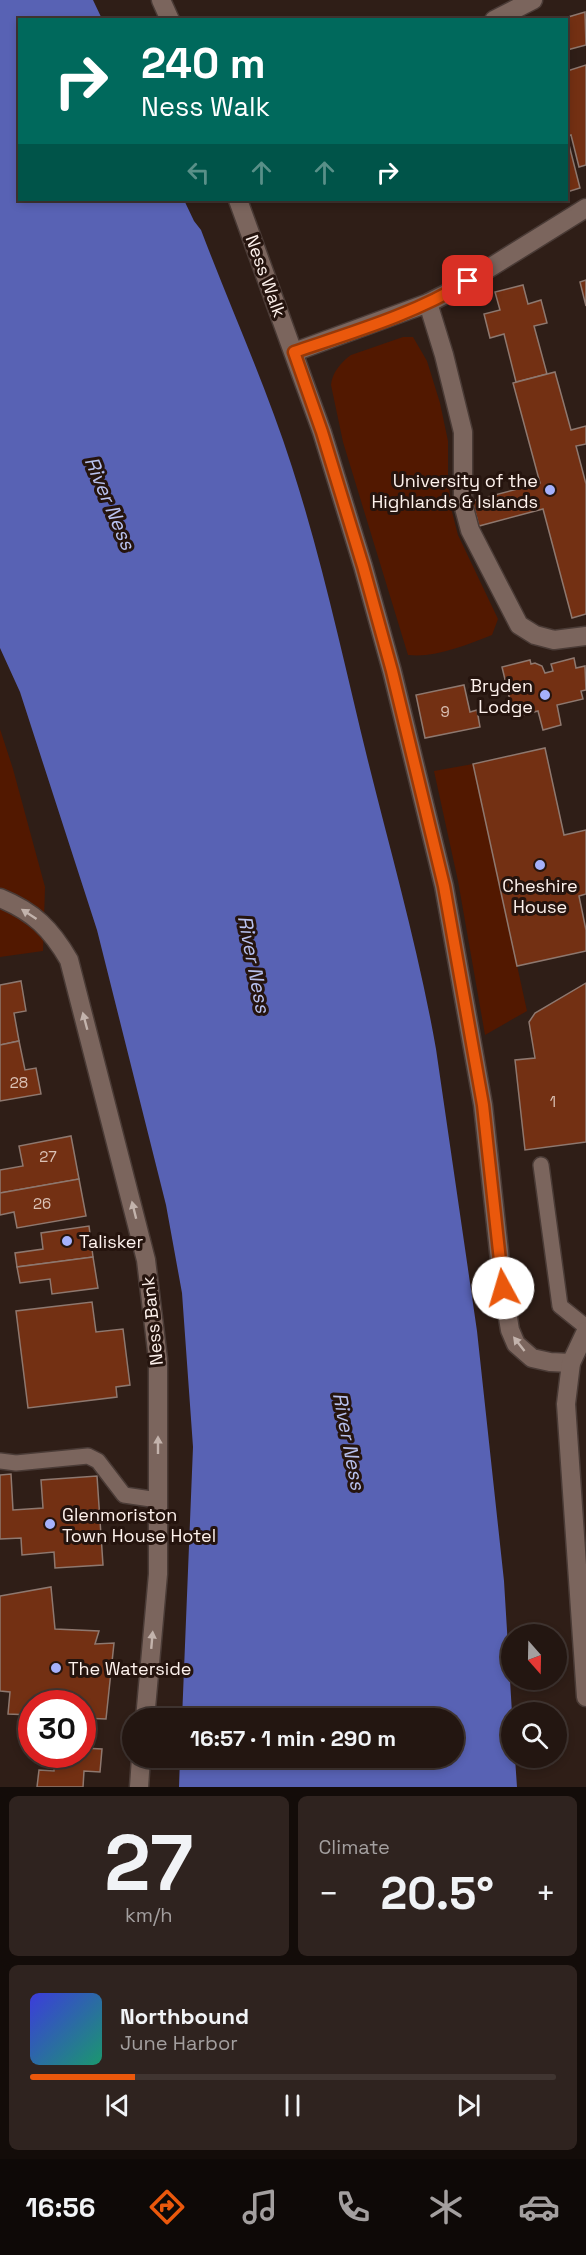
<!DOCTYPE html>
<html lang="en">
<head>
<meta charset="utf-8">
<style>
	body { margin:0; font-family:"Space Grotesk",sans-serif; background:#2f231f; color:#f1f3f6; height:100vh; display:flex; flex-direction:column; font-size:22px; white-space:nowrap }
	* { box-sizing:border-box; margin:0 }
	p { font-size:20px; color:#a39f9f }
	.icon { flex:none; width:33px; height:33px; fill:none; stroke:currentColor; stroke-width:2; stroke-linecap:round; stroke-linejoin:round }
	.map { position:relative; height:1787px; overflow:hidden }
	.panel { display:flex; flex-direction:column; gap:9px; padding:9px; background:#130c09; flex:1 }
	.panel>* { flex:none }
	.banner { position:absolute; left:18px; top:18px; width:550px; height:183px; border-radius:0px; box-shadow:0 3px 9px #0003,0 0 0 2px #403531; background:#00695c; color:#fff; overflow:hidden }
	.needle { width:39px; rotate:160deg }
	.buttons { position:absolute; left:501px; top:1624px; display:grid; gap:12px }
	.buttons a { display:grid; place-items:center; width:66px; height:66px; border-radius:50%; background:#231611; box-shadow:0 3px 9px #0003,0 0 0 2px #403531; font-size:30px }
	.speed { position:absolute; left:18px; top:1690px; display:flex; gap:12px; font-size:30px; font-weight:700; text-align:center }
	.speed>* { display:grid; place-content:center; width:78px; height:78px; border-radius:50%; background:#231611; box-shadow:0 3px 9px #0003,0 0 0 2px #403531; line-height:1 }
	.speed .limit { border:9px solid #d22; background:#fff; color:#111 }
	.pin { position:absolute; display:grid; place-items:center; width:51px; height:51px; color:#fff; margin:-26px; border-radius:12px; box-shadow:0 3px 9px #0006 }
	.me { position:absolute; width:66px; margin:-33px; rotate:354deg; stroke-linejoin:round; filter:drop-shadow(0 0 4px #0008) }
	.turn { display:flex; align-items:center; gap:21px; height:126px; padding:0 24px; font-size:27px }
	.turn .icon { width:78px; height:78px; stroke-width:2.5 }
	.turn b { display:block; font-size:42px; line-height:51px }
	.lanes { display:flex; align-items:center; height:57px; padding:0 24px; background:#0003; justify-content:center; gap:30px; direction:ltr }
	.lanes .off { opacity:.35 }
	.big { font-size:45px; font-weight:600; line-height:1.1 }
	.panel .tile { flex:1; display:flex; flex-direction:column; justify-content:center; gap:9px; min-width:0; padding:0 21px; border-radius:9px; background:#2f231f }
	.panel .dial { align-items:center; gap:0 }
	.dial b { font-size:78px; line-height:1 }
	.song { display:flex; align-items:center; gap:18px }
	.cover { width:72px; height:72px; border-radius:9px; background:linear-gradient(135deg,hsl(240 70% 55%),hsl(160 70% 35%)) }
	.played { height:6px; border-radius:3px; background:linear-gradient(90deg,#ea580c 20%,#403531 20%) }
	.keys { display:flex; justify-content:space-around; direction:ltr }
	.heat { display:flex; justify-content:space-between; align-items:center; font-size:33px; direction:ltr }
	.panel .tiles { flex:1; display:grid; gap:9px; grid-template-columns:1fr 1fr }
	.tile:last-child { grid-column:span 2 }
	.trip { position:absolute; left:122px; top:1708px; width:342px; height:60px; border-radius:30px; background:#231611; box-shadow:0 3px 9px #0003,0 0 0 2px #403531; font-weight:600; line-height:60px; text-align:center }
	.tabs { display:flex; height:96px; justify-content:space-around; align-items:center; background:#0e0907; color:#a39f9f }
	.tabs .icon { width:42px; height:42px }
	.tabs .selected { color:#ea580c }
	.tabs b { font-size:27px; color:#f1f3f6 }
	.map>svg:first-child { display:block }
</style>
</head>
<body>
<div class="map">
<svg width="586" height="1787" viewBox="0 0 586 1787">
	<rect width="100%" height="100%" fill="#2f1e17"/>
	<g fill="#521800">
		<path d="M 403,337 L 413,337 L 427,361 L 440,403 L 448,441 L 448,476 L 451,508 L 458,535 L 498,619 L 492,635 C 466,645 436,658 408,655 L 343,442 L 331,385 C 332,373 341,362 351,355 Z"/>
		<polygon points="0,729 13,769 45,887 43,951 0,957"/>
		<polygon points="473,764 527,1011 485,1035 458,881 434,771"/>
	</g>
	<path fill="#5862b4" d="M 0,0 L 93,0 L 102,19 L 20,20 L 20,200 L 184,200 L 194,221 L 201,230 C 231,309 266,386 292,467 C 323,563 344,663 368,761 C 392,857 419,952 436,1049 L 477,1331 L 504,1581 L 512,1713 L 512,1758 L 515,1758 L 517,1787 L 179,1787 L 180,1758 L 453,1758 L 453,1719 L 182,1719 L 193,1447 L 182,1293 L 166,1205 L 97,930 L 20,692 L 0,648 Z"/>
	<g fill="#733013" stroke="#8e786f" stroke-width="1.5">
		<polygon points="585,12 586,45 567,50 567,20 558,20"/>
		<polygon points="586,65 586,165 579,167 571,135 567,136 567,71"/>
		<polygon points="567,137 580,188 567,192"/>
		<polygon points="586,280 586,306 580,282"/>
		<polygon points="523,285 528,304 541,300 547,323 534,326 547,374 516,382 504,334 490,338 484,314 500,310 495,292"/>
		<polygon points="555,372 571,430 586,426 586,444 576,446 586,484 586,614 572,618 543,509 479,526 472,501 540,483 513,383"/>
		<polygon points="574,658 576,668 585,666 586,690 581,691 583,699 557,705 561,725 543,730 538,711 514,717 502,667 530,660 531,664 535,663 542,666 545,673 553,671 551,664"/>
		<polygon points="464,685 470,712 477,710 480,727 425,738 416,695"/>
		<polygon points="545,748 564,835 586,830 586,894 579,896 586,930 586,951 517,966 473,764"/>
		<polygon points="21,981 26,1011 14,1013 19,1041 0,1045 0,985"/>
		<polygon points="586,983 586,1142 525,1150 515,1060 535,1058 529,1022 535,1013"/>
		<polygon points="19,1041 25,1070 36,1068 41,1094 0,1101 0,1045"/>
		<polygon points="71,1136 79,1179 0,1193 0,1170 23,1166 19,1146"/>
		<polygon points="79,1179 86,1216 17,1228 14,1212 0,1215 0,1193"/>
		<polygon points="89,1226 93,1257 17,1267 15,1253 43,1249 41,1233"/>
		<polygon points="93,1257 98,1288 52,1294 50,1279 20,1283 17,1267"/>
		<polygon points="92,1302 96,1332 123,1329 130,1385 116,1387 117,1397 28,1408 16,1311"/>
		<polygon points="11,1474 13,1510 43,1508 41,1480 97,1476 103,1565 55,1568 54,1552 22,1555 21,1538 0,1539 0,1475"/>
		<polygon points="51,1587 55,1629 99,1631 95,1644 114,1643 106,1719 82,1718 82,1704 32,1704 32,1715 8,1714 10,1692 0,1691 0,1596"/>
		<polygon points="82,1748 102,1749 100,1772 84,1771 83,1787 37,1787 39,1770 54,1771 55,1755 82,1755"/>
	</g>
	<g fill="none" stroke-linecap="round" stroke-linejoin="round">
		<defs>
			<g id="lane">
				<polyline points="541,1165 560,1306 586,1327"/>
				<polyline points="0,1461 16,1463 88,1456 98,1461 124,1495 158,1500"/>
			</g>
			<g id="street">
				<polyline points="161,0 170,20"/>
				<polyline points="494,20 533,0"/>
				<polyline points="238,200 322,432 363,566 392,671 444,886 483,1105 503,1288 510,1330 516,1344 532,1358 550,1362 571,1363"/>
				<polyline points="428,303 444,355 463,432 463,504 470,530 519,625 535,635 554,640 586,636"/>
				<polyline points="294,352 428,303 454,290 586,208"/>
				<path d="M 0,898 C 34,912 51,929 69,960 L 146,1260 L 158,1359 L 158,1574 L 145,1719"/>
				<polyline points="586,1331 571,1363 566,1404 586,1697"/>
				<polyline points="139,1787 141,1758"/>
			</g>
		</defs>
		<use href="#lane" stroke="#4a3b36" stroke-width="18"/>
		<use href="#street" stroke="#4a3b36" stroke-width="21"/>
		<use href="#lane" stroke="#7b655d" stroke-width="15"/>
		<use href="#street" stroke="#7b655d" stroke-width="18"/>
	</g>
	<defs><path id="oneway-solid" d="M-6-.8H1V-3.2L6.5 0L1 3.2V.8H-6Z" transform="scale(1.5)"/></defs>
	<g fill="#c3b3ac">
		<use href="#oneway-solid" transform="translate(29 914) rotate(-147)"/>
		<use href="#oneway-solid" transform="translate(85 1021) rotate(-105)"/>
		<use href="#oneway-solid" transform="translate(134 1210) rotate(-104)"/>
		<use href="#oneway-solid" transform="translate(519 1344) rotate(-128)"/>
		<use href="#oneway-solid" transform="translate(158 1445) rotate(-90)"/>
		<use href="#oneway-solid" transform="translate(152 1640) rotate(-85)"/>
	</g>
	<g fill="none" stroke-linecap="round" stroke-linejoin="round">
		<defs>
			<path id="route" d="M 468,281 C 415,314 353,332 294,352 L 322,432 L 363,566 L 392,671 L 444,886 L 483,1105 L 503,1288"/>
		</defs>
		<use href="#route" stroke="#983908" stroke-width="15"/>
		<use href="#route" stroke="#ea580c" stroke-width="10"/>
	</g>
	<g fill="#a5b1fc" stroke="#25140e" stroke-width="2">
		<circle cx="550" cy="490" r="6"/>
		<circle cx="545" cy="695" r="6"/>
		<circle cx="540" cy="865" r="6"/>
		<circle cx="67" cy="1241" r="6"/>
		<circle cx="50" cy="1524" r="6"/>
		<circle cx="56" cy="1668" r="6"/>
	</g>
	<g text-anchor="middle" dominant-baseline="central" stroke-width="6" stroke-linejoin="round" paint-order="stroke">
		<g font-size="15" fill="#dbc2b6">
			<text x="445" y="711">9</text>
			<text x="19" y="1082">28</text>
			<text x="553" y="1101">1</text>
			<text x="48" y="1156">27</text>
			<text x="42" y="1203">26</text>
		</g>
		<g font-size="18" fill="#fef2ed" stroke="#25140e">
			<text transform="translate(266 276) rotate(70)">Ness Walk</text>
			<text transform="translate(152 1321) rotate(-96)">Ness Bank</text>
		</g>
		<g font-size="18" fill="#fef2ed" stroke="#25140e" text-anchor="start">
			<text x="538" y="480" text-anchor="end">University of the<tspan x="538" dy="21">Highlands &amp; Islands</tspan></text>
			<text x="533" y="685" text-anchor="end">Bryden<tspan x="533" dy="21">Lodge</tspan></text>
			<text x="540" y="885" text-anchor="middle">Cheshire<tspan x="540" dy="21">House</tspan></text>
			<text x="79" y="1241">Talisker</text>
			<text x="62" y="1514">Glenmoriston<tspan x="62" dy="21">Town House Hotel</tspan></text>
			<text x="68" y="1668">The Waterside</text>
		</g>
		<g font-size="20" font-style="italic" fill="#b9c2ef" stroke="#25140e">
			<text transform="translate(110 503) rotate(67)">River Ness</text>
			<text transform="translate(254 964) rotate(79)">River Ness</text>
			<text transform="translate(349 1441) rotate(79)">River Ness</text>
		</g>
	</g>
</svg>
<div class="buttons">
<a><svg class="needle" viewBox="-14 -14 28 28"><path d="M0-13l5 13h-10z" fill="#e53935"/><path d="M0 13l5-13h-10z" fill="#a39f9f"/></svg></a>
<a><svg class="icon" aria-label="search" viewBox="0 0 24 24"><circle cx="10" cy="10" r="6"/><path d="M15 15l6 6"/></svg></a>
</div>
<div class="speed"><div class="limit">30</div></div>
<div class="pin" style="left:468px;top:281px;background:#d93025"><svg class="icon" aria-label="arrive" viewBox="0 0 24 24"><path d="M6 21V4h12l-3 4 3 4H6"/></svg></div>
<svg class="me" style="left:503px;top:1288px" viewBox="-20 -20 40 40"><circle r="19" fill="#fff"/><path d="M0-13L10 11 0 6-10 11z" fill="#ea580c"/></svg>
<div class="trip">16:57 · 1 min · 290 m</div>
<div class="banner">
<div class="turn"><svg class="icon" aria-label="right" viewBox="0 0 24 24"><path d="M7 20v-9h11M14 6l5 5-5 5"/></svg><div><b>240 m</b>Ness Walk</div></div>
<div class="lanes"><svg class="icon off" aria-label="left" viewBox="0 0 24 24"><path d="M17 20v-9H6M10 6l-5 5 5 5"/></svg><svg class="icon off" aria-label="ahead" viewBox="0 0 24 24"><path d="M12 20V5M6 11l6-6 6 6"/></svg><svg class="icon off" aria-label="ahead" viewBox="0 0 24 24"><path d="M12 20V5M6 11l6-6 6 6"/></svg><svg class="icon" aria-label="right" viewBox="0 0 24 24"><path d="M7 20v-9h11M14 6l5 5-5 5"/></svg></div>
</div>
</div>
<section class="panel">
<div class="tiles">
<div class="tile dial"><b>27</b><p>km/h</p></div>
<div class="tile"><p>Climate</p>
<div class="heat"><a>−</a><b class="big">20.5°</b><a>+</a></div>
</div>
<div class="tile">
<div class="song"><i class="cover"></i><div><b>Northbound</b><p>June Harbor</p></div></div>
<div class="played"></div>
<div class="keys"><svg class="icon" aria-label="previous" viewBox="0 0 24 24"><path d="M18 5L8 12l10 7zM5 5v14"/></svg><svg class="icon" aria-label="pause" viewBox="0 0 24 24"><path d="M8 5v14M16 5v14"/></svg><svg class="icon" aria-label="next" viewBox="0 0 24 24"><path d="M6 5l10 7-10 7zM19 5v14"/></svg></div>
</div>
</div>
</section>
<nav class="tabs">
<b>16:56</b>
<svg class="icon selected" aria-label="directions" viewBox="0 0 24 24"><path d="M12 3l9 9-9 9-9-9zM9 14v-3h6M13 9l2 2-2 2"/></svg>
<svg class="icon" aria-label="music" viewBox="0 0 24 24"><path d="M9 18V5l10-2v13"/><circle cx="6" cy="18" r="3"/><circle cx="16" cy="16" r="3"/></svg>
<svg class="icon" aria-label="phone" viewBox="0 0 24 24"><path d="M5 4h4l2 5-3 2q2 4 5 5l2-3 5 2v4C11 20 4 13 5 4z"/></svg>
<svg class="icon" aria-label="climate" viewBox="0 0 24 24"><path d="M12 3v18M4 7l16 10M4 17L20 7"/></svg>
<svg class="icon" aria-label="car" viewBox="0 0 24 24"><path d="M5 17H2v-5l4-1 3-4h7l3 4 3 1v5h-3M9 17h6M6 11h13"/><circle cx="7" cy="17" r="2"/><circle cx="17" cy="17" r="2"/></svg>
</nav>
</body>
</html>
